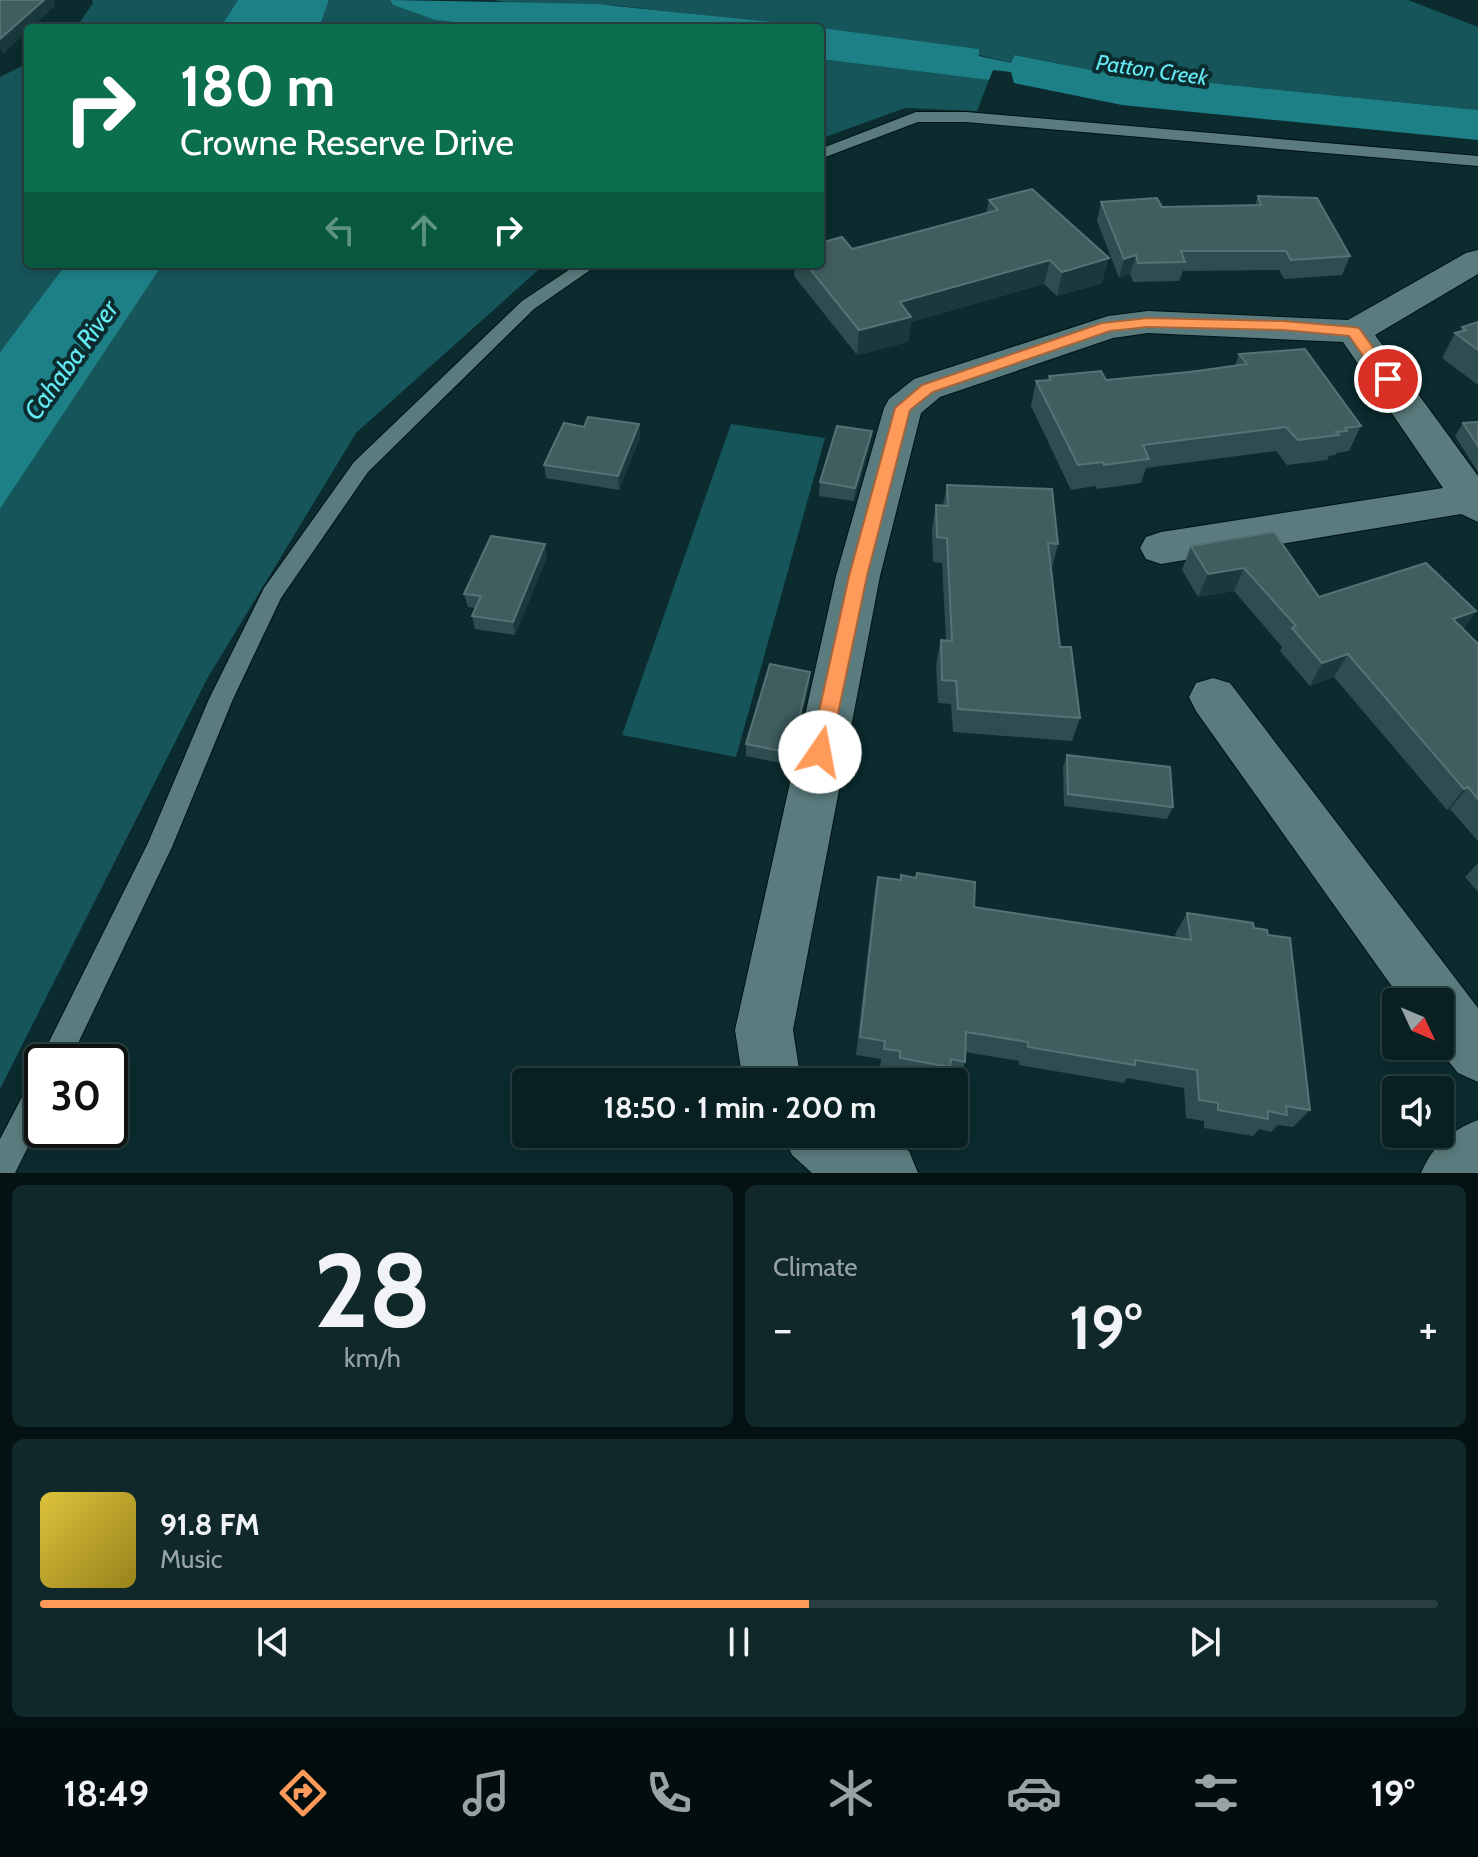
<!DOCTYPE html>
<html lang="en">
<head>
<meta charset="utf-8">
<style>
	body { margin:0; font-family:Cabin,sans-serif; background:#11282a; color:#f1f3f6; height:100vh; display:flex; flex-direction:column; font-size:30px; white-space:nowrap }
	* { box-sizing:border-box; margin:0 }
	p { font-size:26px; color:#98a3a5 }
	.icon { flex:none; width:44px; height:44px; fill:none; stroke:currentColor; stroke-width:2; stroke-linecap:round; stroke-linejoin:round }
	.map { position:relative; height:1173px; overflow:hidden }
	.side { display:flex; flex-direction:column; gap:12px; padding:12px; background:#041213; flex:1 }
	.side>* { flex:none }
	.guide { position:absolute; left:24px; top:24px; width:800px; height:244px; border-radius:8px; box-shadow:0 4px 12px #0003,0 0 0 2px #293e40; background:#0b6e4f; color:#fff; overflow:hidden }
	.needle { width:52px; rotate:134deg }
	.tools { position:absolute; left:1382px; top:988px; display:grid; gap:16px }
	.tools a { display:grid; place-items:center; width:72px; height:72px; border-radius:8px; background:#082022; box-shadow:0 4px 12px #0003,0 0 0 2px #293e40; font-size:40px }
	.speed { position:absolute; left:24px; top:1044px; display:flex; gap:16px; font-size:40px; font-weight:700; text-align:center }
	.speed>* { display:grid; place-content:center; width:104px; height:104px; border-radius:50%; background:#082022; box-shadow:0 4px 12px #0003,0 0 0 2px #293e40; line-height:1 }
	.speed .limit { border:4px solid #111; border-radius:12px; background:#fff; color:#111 }
	.pin { position:absolute; display:grid; place-items:center; width:68px; height:68px; color:#fff; margin:-34px; border:4px solid #fff; border-radius:50%; box-shadow:0 2px 8px #0007 }
	.me { position:absolute; width:88px; margin:-44px; rotate:12deg; stroke-linejoin:round; filter:drop-shadow(0 0 6px #0008) }
	.turn { display:flex; align-items:center; gap:28px; height:168px; padding:0 24px; font-size:36px }
	.turn .icon { width:104px; height:104px; stroke-width:2.5 }
	.turn b { display:block; font-size:56px; line-height:68px }
	.lanes { display:flex; align-items:center; height:76px; padding:0 24px; background:#0003; justify-content:center; gap:40px; direction:ltr }
	.lanes .off { opacity:.35 }
	.big { font-size:60px; font-weight:700; line-height:1.1 }
	.side .card { flex:1; display:flex; flex-direction:column; justify-content:center; gap:12px; min-width:0; padding:0 28px; border-radius:12px; background:#11282a }
	.side .dial { align-items:center; gap:0 }
	.dial b { font-size:104px; line-height:1 }
	.song { display:flex; align-items:center; gap:24px }
	.cover { width:96px; height:96px; border-radius:12px; background:linear-gradient(135deg,hsl(50 70% 55%),hsl(50 70% 35%)) }
	.played { height:8px; border-radius:4px; background:linear-gradient(90deg,#ff9b5a 55%,#293e40 55%) }
	.keys { display:flex; justify-content:space-around; direction:ltr }
	.heat { display:flex; justify-content:space-between; align-items:center; font-size:44px; direction:ltr }
	.side .tiles { flex:1; display:grid; gap:12px; grid-template-columns:1fr 1fr }
	.card:last-child { grid-column:span 2 }
	.trip { position:absolute; left:512px; top:1068px; width:456px; height:80px; border-radius:8px; background:#082022; box-shadow:0 4px 12px #0003,0 0 0 2px #293e40; font-weight:700; line-height:80px; text-align:center }
	.dock { display:flex; height:128px; justify-content:space-around; align-items:center; background:#030d0e; color:#98a3a5 }
	.dock .icon { width:56px; height:56px }
	.dock .active { color:#ff9b5a }
	.dock b { font-size:36px; color:#f1f3f6 }
	.map>svg:first-child { display:block }
</style>
</head>
<body>
<div class="map">
<svg width="1478" height="1173" viewBox="0 0 1478 1173">
	<rect width="100%" height="100%" fill="#0b2b2e"/>
	<g fill="#16555a">
		<polygon points="92,0 238,0 220,28 76,28 93,3"/>
		<polygon points="329,0 390,0 393,5 435,20 505,28 319,28"/>
		<path d="M 493,0 L 1408,0 L 1478,27 L 1478,110 L 1101,72 L 1016,55 L 1011,63 L 979,55 L 979,49 C 859,33 740,19 621,6 C 579,2 534,9 493,0 Z"/>
		<polygon points="820,59 989,80 977,111 905,108 820,139"/>
		<polygon points="28,63 28,264 66,264 0,352 0,77"/>
		<polygon points="163,264 550,264 537,271 356,433 207,679 0,1089 0,509"/>
		<polygon points="731,424 825,438 736,757 622,735"/>
	</g>
	<g fill="#1e8087">
		<polygon points="238,0 329,0 319,28 220,28"/>
		<polygon points="390,0 596,4 791,24 979,49 979,56 1011,63 1015,55 1101,72 1478,110 1478,140 1122,105 1014,83 1011,72 993,70 989,80 820,59 820,28 505,28 435,20 393,5"/>
		<polygon points="66,264 163,264 0,509 0,352"/>
	</g>
	<g fill="none" stroke-linecap="round" stroke-linejoin="round">
		<defs>
			<g id="lane">
				<polygon points="966,112 1478,156 1478,166 966,122 918,122 820,159 820,149 916,112"/>
				<polygon points="578,264 599,264 534,309 368,472 281,598 233,699 172,847 69,1062 42,1062 42,1068 39,1062 44,1052 148,843 209,699 264,588 354,462 522,301"/>
				<polygon points="42,1073 42,1119 15,1173 0,1173 0,1139 32,1078"/>
			</g>
			<g id="street">
				<polygon points="1478,250 1478,274 1375,335 1478,476 1478,522 1461,514 1161,564 1146,559 1140,548 1146,537 1161,532 1443,488 1343,342 1148,333 1113,338 940,397 921,413 880,576 793,1030 801,1082 743,1082 735,1030 836,576 884,408 889,399 914,379 1108,316 1148,311 1348,320 1466,253"/>
				<polygon points="1213,678 1230,683 1478,1008 1478,1082 1458,1073 1436,1046 1440,1046 1440,1002 1403,1002 1196,711 1189,697 1196,683"/>
				<path d="M 1478,1120 L 1478,1173 L 1421,1173 C 1433,1145 1450,1131 1478,1120 Z"/>
				<polygon points="783,1134 866,1134 909,1151 918,1173 812,1173 792,1155"/>
			</g>
		</defs>
		<use href="#lane" stroke="#001315" stroke-width="2"/>
		<use href="#street" stroke="#001315" stroke-width="2"/>
		<use href="#lane" fill="#5b7c7e" fill-rule="evenodd"/>
		<use href="#street" fill="#5b7c7e" fill-rule="evenodd"/>
	</g>
	<g fill="#2f4d50">
		<polygon points="1258,196 1350,256 1342,275 1284,279 1279,270 1183,271 1179,281 1133,282 1130,274 1119,278 1097,221 1101,202 1162,207 1255,205"/>
		<polygon points="989,200 1102,283 1057,296 1044,284 911,322 908,342 857,355 794,276 795,264 820,264 852,249 986,213"/>
		<polygon points="1478,322 1478,385 1442,358 1455,333 1460,332 1462,327"/>
		<polygon points="1239,354 1361,426 1349,451 1337,453 1335,455 1329,456 1327,460 1287,465 1276,451 1146,468 1141,483 1097,489 1095,486 1071,490 1031,406 1036,381 1048,380 1049,376 1106,380 1235,366"/>
		<polygon points="1478,422 1478,472 1455,436 1463,423"/>
		<polygon points="639,424 640,438 619,490 546,478 544,465 584,427"/>
		<polygon points="872,431 870,445 854,501 819,496 820,482"/>
		<polygon points="947,485 1058,544 1052,568 1060,647 1080,718 1072,741 953,732 951,704 938,703 936,664 941,640 946,641 942,563 933,562 932,529 936,505 943,505"/>
		<polygon points="545,544 547,557 515,635 475,629 472,616 476,608 468,607 464,594"/>
		<polygon points="1191,546 1319,597 1464,630 1478,644 1478,841 1450,809 1447,810 1334,677 1310,686 1280,651 1282,647 1234,591 1198,597 1182,570"/>
		<polygon points="809,684 790,765 746,756 746,744"/>
		<polygon points="1067,755 1173,807 1167,819 1064,806 1063,767"/>
		<polygon points="1478,863 1478,892 1465,877"/>
		<polygon points="901,875 974,907 1101,927 1176,938 1175,934 1187,913 1254,928 1310,1110 1293,1127 1278,1125 1271,1132 1259,1129 1253,1136 1204,1128 1204,1121 1186,1118 1184,1088 1127,1078 1124,1083 1019,1065 1019,1061 965,1052 965,1062 959,1080 947,1077 946,1082 927,1082 896,1076 896,1069 880,1067 881,1059 856,1055 874,898 878,877 900,880"/>
	</g>
	<g fill="#19393c">
		<polygon points="44,0 55,0 55,6 31,28 28,28 28,31 3,54 0,47 0,39"/>
		<polygon points="1136,255 1130,274 1119,278 1124,259"/>
		<polygon points="1109,258 1102,283 1057,296 1062,272"/>
		<polygon points="1050,260 1044,284 911,322 908,342 857,355 859,330 900,302"/>
		<polygon points="639,424 640,438 619,490 618,476"/>
		<polygon points="872,431 870,445 854,501 855,488"/>
		<polygon points="545,544 547,557 515,635 513,622"/>
		<polygon points="1244,568 1234,591 1198,597 1208,574"/>
		<polygon points="1476,611 1461,634 1453,619"/>
		<polygon points="1348,654 1334,677 1310,686 1322,663"/>
		<polygon points="810,672 809,684 790,765 791,753"/>
		<polygon points="1468,787 1450,809 1447,810 1464,789"/>
	</g>
	<g fill="#405d60" stroke="#577274" stroke-width="2">
		<polygon points="0,0 44,0 0,39"/>
		<polygon points="1032,189 1109,258 1062,272 1050,260 900,302 911,317 859,330 806,264 820,264 820,243 842,237 852,249 928,229 998,210 989,200"/>
		<polygon points="1258,196 1317,198 1350,256 1291,260 1286,251 1181,251 1185,262 1138,263 1136,255 1124,259 1101,202 1157,198 1162,207 1261,205"/>
		<polygon points="1478,322 1478,350 1455,333 1466,330 1462,327"/>
		<polygon points="1305,349 1361,426 1345,428 1347,431 1336,432 1339,435 1298,440 1286,427 1143,445 1149,459 1104,465 1103,462 1078,465 1036,381 1051,380 1049,376 1101,371 1106,380 1190,372 1247,364 1239,354"/>
		<polygon points="588,417 639,424 618,476 544,465 564,423 584,427"/>
		<polygon points="1478,422 1478,446 1463,423"/>
		<polygon points="837,426 872,431 855,488 820,482"/>
		<polygon points="947,485 1052,489 1058,544 1048,543 1060,647 1071,647 1080,718 958,709 956,681 942,680 941,640 952,641 947,538 937,537 936,505 948,506"/>
		<polygon points="1274,532 1319,597 1426,563 1476,611 1453,619 1478,644 1478,799 1468,787 1464,789 1348,654 1322,663 1292,628 1296,626 1244,568 1208,574 1191,546"/>
		<polygon points="491,536 545,544 513,622 472,616 481,596 464,594"/>
		<polygon points="770,664 810,672 791,753 746,744"/>
		<polygon points="1067,755 1170,767 1173,807 1068,794"/>
		<polygon points="917,873 975,882 974,907 1191,940 1187,913 1253,923 1254,928 1267,930 1268,935 1290,938 1310,1110 1286,1106 1287,1115 1268,1111 1268,1119 1218,1110 1218,1103 1199,1100 1197,1070 1135,1060 1135,1065 1028,1047 1028,1042 966,1032 965,1062 951,1059 950,1067 900,1058 900,1051 884,1049 885,1041 860,1037 878,877 901,880 901,875 916,878"/>
	</g>
	<polygon fill="#ff9b5a" stroke="#a6653a" stroke-width="2" points="1148,318 1283,321 1354,327 1359,328 1396,379 1393,383 1382,383 1349,336 1283,330 1148,327 1110,331 933,392 910,410 867,576 830,752 827,758 820,760 813,758 810,752 849,576 895,408 922,385 1102,323"/>
	<g text-anchor="middle" dominant-baseline="central" stroke-width="8" stroke-linejoin="round" paint-order="stroke">
		<g font-size="22" font-style="italic" fill="#64e8f2" stroke="#0b2b2e">
			<text transform="translate(1152 70) rotate(8)">Patton Creek</text>
		</g>
		<g font-size="26" font-style="italic" fill="#64e8f2" stroke="#0b2b2e">
			<text transform="translate(71 360) rotate(-54)">Cahaba River</text>
		</g>
	</g>
</svg>
<div class="tools">
<a><svg class="needle" viewBox="-14 -14 28 28"><path d="M0-13l5 13h-10z" fill="#e53935"/><path d="M0 13l5-13h-10z" fill="#98a3a5"/></svg></a>
<a><svg class="icon" aria-label="sound" viewBox="0 0 24 24"><path d="M4 9h4l5-4v14l-5-4H4zM17 9q2 3 0 6"/></svg></a>
</div>
<div class="speed"><div class="limit">30</div></div>
<div class="pin" style="left:1388px;top:379px;background:#d93025"><svg class="icon" aria-label="arrive" viewBox="0 0 24 24"><path d="M6 21V4h12l-3 4 3 4H6"/></svg></div>
<svg class="me" style="left:820px;top:752px" viewBox="-20 -20 40 40"><circle r="19" fill="#fff"/><path d="M0-13L10 11 0 6-10 11z" fill="#ff9b5a"/></svg>
<div class="trip">18:50 · 1 min · 200 m</div>
<div class="guide">
<div class="turn"><svg class="icon" aria-label="right" viewBox="0 0 24 24"><path d="M7 20v-9h11M14 6l5 5-5 5"/></svg><div><b>180 m</b>Crowne Reserve Drive</div></div>
<div class="lanes"><svg class="icon off" aria-label="left" viewBox="0 0 24 24"><path d="M17 20v-9H6M10 6l-5 5 5 5"/></svg><svg class="icon off" aria-label="ahead" viewBox="0 0 24 24"><path d="M12 20V5M6 11l6-6 6 6"/></svg><svg class="icon" aria-label="right" viewBox="0 0 24 24"><path d="M7 20v-9h11M14 6l5 5-5 5"/></svg></div>
</div>
</div>
<section class="side">
<div class="tiles">
<div class="card dial"><b>28</b><p>km/h</p></div>
<div class="card"><p>Climate</p>
<div class="heat"><a>−</a><b class="big">19°</b><a>+</a></div>
</div>
<div class="card">
<div class="song"><i class="cover"></i><div><b>91.8 FM</b><p>Music</p></div></div>
<div class="played"></div>
<div class="keys"><svg class="icon" aria-label="previous" viewBox="0 0 24 24"><path d="M18 5L8 12l10 7zM5 5v14"/></svg><svg class="icon" aria-label="pause" viewBox="0 0 24 24"><path d="M8 5v14M16 5v14"/></svg><svg class="icon" aria-label="next" viewBox="0 0 24 24"><path d="M6 5l10 7-10 7zM19 5v14"/></svg></div>
</div>
</div>
</section>
<nav class="dock">
<b>18:49</b>
<svg class="icon active" aria-label="directions" viewBox="0 0 24 24"><path d="M12 3l9 9-9 9-9-9zM9 14v-3h6M13 9l2 2-2 2"/></svg>
<svg class="icon" aria-label="music" viewBox="0 0 24 24"><path d="M9 18V5l10-2v13"/><circle cx="6" cy="18" r="3"/><circle cx="16" cy="16" r="3"/></svg>
<svg class="icon" aria-label="phone" viewBox="0 0 24 24"><path d="M5 4h4l2 5-3 2q2 4 5 5l2-3 5 2v4C11 20 4 13 5 4z"/></svg>
<svg class="icon" aria-label="climate" viewBox="0 0 24 24"><path d="M12 3v18M4 7l16 10M4 17L20 7"/></svg>
<svg class="icon" aria-label="car" viewBox="0 0 24 24"><path d="M5 17H2v-5l4-1 3-4h7l3 4 3 1v5h-3M9 17h6M6 11h13"/><circle cx="7" cy="17" r="2"/><circle cx="17" cy="17" r="2"/></svg>
<svg class="icon" aria-label="filters" viewBox="0 0 24 24"><path d="M4 7h16M4 17h16"/><circle cx="9" cy="7" r="2"/><circle cx="15" cy="17" r="2"/></svg>
<b>19°</b>
</nav>
</body>
</html>
